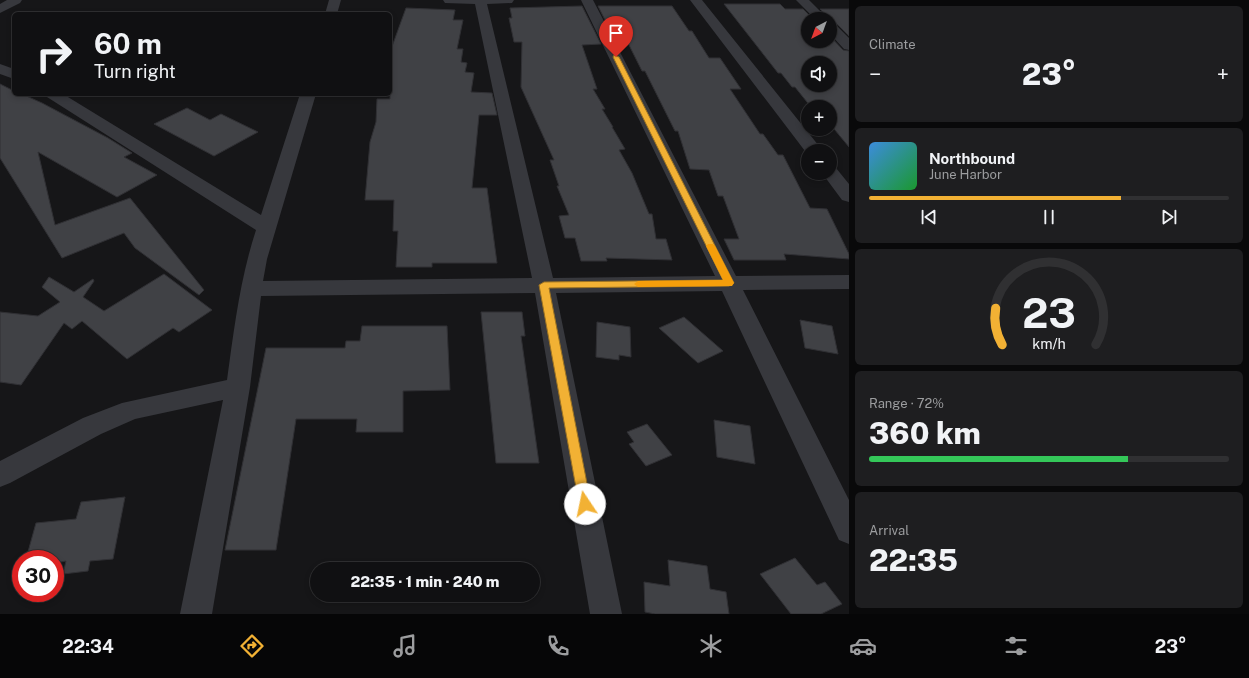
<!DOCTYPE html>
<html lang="en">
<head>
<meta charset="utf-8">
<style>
	body { margin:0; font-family:"Public Sans",sans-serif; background:#1e1e20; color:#f1f3f6; height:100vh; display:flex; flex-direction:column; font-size:15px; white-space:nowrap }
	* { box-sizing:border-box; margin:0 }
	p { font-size:13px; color:#9c9d9f }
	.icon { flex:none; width:22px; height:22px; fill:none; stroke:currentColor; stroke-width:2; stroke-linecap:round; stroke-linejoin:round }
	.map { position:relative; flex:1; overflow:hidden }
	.drawer { display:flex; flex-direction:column; gap:6px; padding:6px; background:#09090a; width:400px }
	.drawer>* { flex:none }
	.banner { position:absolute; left:12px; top:12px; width:380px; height:84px; border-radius:6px; box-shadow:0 2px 6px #0003,0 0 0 1px #303032; background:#101012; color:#f1f3f6; overflow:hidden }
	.needle { width:26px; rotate:221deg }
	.tools { position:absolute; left:801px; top:12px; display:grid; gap:8px }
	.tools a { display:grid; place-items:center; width:36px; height:36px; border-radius:50%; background:#101012; box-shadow:0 2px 6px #0003,0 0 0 1px #303032; font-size:20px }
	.speed { position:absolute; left:12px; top:550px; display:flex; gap:8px; font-size:20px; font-weight:700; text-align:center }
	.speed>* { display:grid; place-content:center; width:52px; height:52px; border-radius:50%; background:#101012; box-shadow:0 2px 6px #0003,0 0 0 1px #303032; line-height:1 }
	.speed .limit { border:6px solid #d22; background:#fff; color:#111 }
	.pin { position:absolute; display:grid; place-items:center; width:34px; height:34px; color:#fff; margin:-41px -17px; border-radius:50% 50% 50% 0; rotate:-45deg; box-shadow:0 0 4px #0007 }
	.pin .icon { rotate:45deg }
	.me { position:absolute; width:44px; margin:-22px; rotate:349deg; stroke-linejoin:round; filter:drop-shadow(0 0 3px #0008) }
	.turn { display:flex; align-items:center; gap:14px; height:84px; padding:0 16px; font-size:18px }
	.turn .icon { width:52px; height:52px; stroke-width:2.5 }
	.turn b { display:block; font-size:28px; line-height:34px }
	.big { font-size:30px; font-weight:800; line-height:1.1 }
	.drawer .widget { flex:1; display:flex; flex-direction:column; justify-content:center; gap:6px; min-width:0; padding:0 14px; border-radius:6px; background:#1e1e20 }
	.drawer .dial { align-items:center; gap:0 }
	.dial svg { height:104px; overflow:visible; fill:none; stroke:#303032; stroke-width:7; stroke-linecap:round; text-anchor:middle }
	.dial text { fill:#f1f3f6; stroke:none }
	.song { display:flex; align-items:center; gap:12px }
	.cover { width:48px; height:48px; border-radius:6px; background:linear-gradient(135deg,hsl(210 70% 55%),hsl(130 70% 35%)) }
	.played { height:4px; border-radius:2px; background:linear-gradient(90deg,#f2b134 70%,#303032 70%) }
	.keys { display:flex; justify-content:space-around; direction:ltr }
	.heat { display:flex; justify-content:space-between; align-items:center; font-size:22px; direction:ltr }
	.charge { height:6px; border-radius:3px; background:linear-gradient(90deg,#34c759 72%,#303032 0) }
	.trip { position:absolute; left:310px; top:562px; width:230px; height:40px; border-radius:20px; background:#101012; box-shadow:0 2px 6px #0003,0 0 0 1px #303032; font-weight:800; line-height:40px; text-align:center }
	.dock { display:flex; height:64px; justify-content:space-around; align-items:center; background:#060607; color:#9c9d9f }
	.dock .icon { width:28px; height:28px }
	.dock .selected { color:#f2b134 }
	.dock b { font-size:18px; color:#f1f3f6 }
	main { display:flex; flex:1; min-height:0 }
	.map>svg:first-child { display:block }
</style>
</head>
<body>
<main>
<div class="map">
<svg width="849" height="614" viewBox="0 0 849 614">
	<rect width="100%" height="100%" fill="#161618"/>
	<g fill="#404145" stroke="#303034" fill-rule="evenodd">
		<path d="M 724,4 L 780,4 L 785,9 L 803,9 L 813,19 L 808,19 L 808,41 L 830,41 L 830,36 L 843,50 L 849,51 L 849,147 L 830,124 L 830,107 L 811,107 L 795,87 L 792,87 L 781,73 L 778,73 ZM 808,63 L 830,63 L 830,85 L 808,85 Z"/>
		<polygon points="582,6 601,44 582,45 597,89 593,89 605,109 602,109 613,127 612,127 625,149 619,150 632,173 649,214 652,214 656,239 666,239 672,260 606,258 607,261 581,261 575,238 565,238 559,216 569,215 557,186 559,186 550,160 554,160 521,87 522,42 514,42 509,18 512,18 510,8"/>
		<polygon points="598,6 672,6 689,31 692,31 709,58 720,58 741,89 730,89 760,134 763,134 778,155 783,155 810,208 827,209 849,254 849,259 784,254 786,260 734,260 724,239 739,239 723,196 718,196 709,170 690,169 678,131 675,131 645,71 642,71 628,43 617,44"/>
		<polygon points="406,8 455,10 453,20 463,20 457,49 463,49 461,62 467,63 465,72 474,73 471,92 492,93 497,115 479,115 472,188 487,188 497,263 432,263 432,267 396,267 398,231 393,231 394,200 365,200 370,142 376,122 377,99 390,99 390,52"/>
		<polygon points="820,9 849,9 849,36 836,23 830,22 830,19"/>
		<polygon points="0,84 14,91 14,94 22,94 42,103 108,138 132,153 124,157 157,175 117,197 38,152 55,225 130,198 204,290 199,295 135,248 124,233 62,258 0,158"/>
		<polygon points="187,108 210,120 221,114 258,132 214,156 154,124"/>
		<polygon points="164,274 212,310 179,332 173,328 127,359 82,321 72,329 64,323 21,385 0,382 0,312 38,316 60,302 42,287 49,277 74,292 93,279 94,281 83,297 104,311"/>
		<polygon points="481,312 522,312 525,336 521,336 539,463 496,463"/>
		<polygon points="684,317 723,351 698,363 659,328"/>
		<polygon points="800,320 832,326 838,354 805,348"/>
		<polygon points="597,322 630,327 631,357 619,355 619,360 596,357"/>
		<polygon points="362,326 447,326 450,390 403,391 403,432 356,432 357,419 296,419 276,550 225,550 266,348 345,348 346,341 360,341"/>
		<polygon points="714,420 750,426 755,464 717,457"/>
		<polygon points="647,424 672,455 646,466 629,444 634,442 627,432"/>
		<polygon points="125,497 113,559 90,561 88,571 63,574 66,561 55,563 55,559 26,559 36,523 76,519 81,502"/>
		<polygon points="795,558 817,585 825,582 842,604 821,614 791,614 760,574"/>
		<polygon points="668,560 707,566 710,589 726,592 729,614 655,614 645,612 644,582 670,586"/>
	</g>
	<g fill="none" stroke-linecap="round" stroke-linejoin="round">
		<g fill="#37383d" fill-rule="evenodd">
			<polygon points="7,0 22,0 20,3 0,13 0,4"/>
			<polygon points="329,0 341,0 337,14 325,14"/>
			<path d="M 443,0 L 514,0 L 512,3 L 487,4 L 553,278 L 715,276 L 581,0 L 593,0 L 736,276 L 849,275 L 849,289 L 743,290 L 849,500 L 849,544 L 839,540 L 722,291 L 556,293 L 622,614 L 590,614 L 535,293 L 261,296 L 250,387 L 212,614 L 180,614 L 223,400 L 135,419 L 101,434 L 10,483 L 0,487 L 0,461 L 83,418 L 122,403 L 227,380 C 234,329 240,279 256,230 L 47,97 L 44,94 L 63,94 L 261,215 L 300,94 L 316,94 L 267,259 L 263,281 L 532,278 L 475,4 L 445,3 Z"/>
			<polygon points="690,0 702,0 823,151 808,151 808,155"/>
			<polygon points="796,0 809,0 828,19 815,19"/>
			<polygon points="830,23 835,24 849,38 849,50 844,49 830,34"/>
			<polygon points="0,64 14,69 14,79 0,74"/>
			<polygon points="830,167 836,168 849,184 849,202 842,200 822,173 830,173"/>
		</g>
	</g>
	<polygon fill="#f2b134" stroke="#9d7322" points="614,55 619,57 734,283 729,286 549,288 591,504 589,508 585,510 581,508 579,504 539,285 544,282 723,280 613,57"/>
	<polygon fill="#f59e0b" points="708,244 713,244 715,246 734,283 732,286 638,287 634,284 638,281 723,280 706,246"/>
</svg>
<div class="tools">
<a><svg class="needle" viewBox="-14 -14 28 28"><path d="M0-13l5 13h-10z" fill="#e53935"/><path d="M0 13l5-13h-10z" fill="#9c9d9f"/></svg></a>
<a><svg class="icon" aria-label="sound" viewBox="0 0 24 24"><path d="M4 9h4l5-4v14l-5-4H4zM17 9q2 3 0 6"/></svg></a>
<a>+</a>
<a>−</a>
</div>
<div class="speed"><div class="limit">30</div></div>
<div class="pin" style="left:616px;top:57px;background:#d93025"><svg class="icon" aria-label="arrive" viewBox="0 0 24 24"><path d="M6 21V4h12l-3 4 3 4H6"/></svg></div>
<svg class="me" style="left:585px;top:504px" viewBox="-20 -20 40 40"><circle r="19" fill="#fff"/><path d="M0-13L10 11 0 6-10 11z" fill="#f2b134"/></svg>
<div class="trip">22:35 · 1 min · 240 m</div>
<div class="banner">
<div class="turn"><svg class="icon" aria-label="right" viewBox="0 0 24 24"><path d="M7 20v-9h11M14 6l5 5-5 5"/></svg><div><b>60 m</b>Turn right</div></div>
</div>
</div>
<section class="drawer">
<div class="widget"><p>Climate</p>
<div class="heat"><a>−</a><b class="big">23°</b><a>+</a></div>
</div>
<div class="widget">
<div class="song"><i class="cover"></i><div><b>Northbound</b><p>June Harbor</p></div></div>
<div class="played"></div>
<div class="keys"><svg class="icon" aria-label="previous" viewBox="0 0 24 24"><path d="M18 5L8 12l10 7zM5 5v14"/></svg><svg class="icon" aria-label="pause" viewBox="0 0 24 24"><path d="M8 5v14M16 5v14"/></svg><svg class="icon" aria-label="next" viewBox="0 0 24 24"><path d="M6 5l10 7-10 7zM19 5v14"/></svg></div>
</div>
<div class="widget dial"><svg viewBox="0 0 100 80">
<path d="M14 69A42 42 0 1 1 86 69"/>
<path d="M14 69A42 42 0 0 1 9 41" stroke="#f2b134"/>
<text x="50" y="56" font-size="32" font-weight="700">23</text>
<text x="50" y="72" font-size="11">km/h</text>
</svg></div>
<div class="widget"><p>Range · 72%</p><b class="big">360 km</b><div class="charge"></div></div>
<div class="widget"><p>Arrival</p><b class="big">22:35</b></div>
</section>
</main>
<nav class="dock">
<b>22:34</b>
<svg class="icon selected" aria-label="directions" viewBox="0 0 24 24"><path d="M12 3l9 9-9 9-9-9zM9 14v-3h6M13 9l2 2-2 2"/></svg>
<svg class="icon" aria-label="music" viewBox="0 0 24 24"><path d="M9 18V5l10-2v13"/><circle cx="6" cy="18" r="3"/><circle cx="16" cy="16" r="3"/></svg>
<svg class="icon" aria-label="phone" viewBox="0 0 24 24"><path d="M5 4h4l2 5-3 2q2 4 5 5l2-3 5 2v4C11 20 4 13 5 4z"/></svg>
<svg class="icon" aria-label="climate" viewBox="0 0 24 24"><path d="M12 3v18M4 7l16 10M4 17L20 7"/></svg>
<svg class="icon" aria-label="car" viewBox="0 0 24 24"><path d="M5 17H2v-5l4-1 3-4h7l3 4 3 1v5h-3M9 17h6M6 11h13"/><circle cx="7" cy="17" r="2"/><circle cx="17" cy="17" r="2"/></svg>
<svg class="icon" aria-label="filters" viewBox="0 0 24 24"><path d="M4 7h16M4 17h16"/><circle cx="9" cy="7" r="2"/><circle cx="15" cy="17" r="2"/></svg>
<b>23°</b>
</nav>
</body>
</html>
